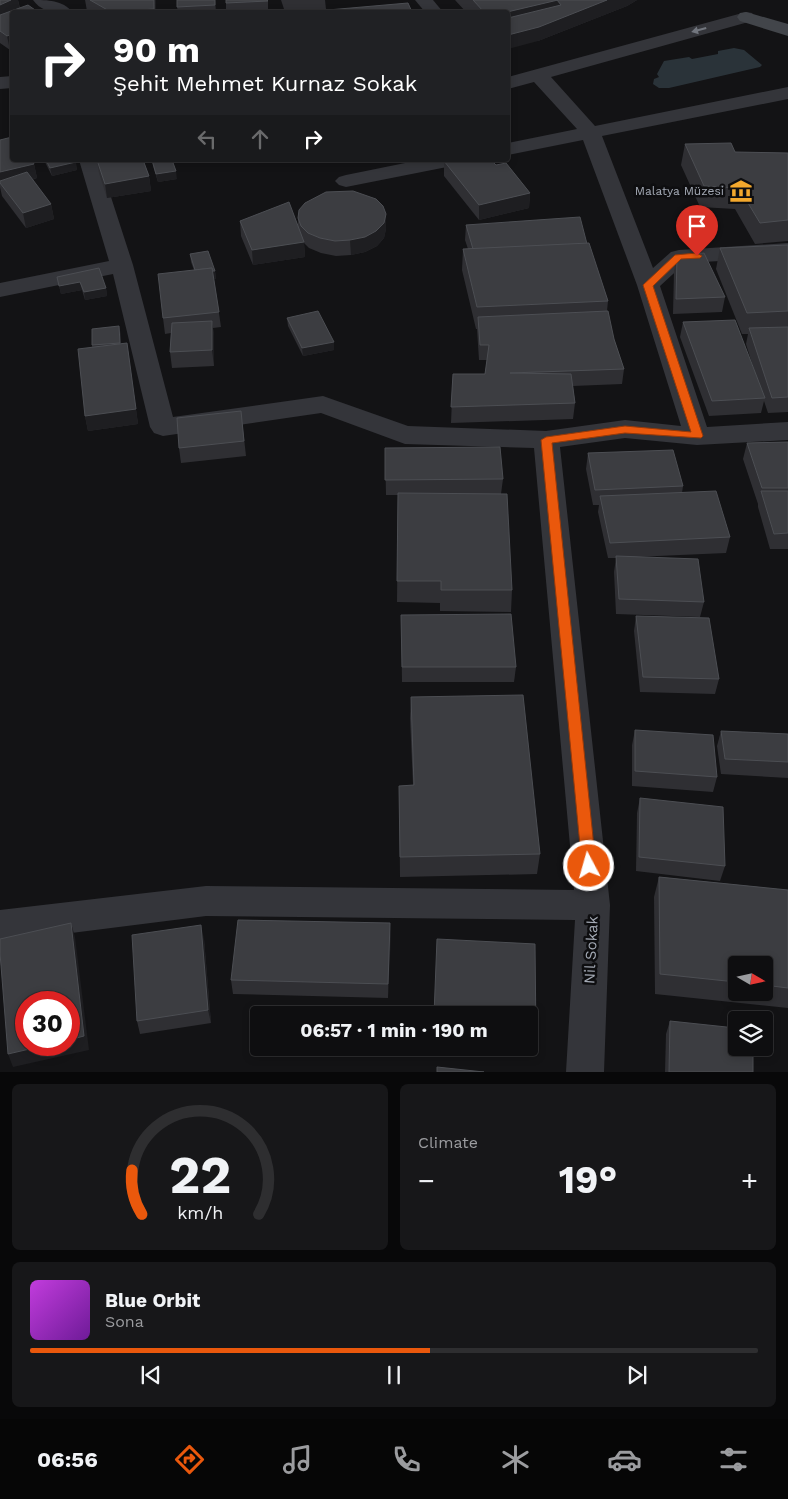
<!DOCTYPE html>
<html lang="en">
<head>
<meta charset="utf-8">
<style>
	body { margin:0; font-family:"Work Sans",sans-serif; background:#171719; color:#f1f3f6; height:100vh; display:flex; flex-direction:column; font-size:19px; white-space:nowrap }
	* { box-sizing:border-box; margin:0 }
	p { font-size:16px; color:#9b9c9f }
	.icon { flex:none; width:28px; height:28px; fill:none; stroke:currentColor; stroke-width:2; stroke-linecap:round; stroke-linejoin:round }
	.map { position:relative; height:1072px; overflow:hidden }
	.side { display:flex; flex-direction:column; gap:12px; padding:12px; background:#080809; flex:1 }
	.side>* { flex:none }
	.hud { position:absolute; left:10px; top:10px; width:500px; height:152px; border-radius:5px; box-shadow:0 2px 8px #0003,0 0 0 1px #2e2e30; background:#202124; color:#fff; overflow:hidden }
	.needle { width:32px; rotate:99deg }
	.buttons { position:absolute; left:728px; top:956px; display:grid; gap:10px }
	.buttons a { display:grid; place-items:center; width:45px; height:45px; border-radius:5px; background:#0e0e10; box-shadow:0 2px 8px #0003,0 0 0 1px #2e2e30; font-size:25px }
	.speed { position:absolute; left:15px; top:991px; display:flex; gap:10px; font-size:25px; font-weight:700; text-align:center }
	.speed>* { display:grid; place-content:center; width:65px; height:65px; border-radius:50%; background:#0e0e10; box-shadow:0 2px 8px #0003,0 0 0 1px #2e2e30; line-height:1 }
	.speed .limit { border:8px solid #d22; background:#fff; color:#111 }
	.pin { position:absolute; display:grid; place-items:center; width:42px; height:42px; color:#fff; margin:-51px -21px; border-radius:50% 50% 50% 0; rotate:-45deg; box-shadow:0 0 5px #0007 }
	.pin .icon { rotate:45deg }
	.me { position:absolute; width:55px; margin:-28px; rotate:354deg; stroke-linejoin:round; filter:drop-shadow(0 0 4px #0008) }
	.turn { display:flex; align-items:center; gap:18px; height:105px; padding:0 20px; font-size:22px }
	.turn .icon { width:65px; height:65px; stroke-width:2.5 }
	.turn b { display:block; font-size:35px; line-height:42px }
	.lanes { display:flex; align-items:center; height:48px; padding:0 20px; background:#0003; justify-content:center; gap:25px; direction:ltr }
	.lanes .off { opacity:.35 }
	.big { font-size:38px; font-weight:700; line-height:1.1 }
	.side .widget { flex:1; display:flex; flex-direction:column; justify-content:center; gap:8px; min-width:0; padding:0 18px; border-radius:8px; background:#171719 }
	.side .dial { align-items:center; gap:0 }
	.dial svg { height:130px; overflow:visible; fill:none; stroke:#2e2e30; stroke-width:7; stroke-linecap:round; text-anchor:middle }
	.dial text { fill:#f1f3f6; stroke:none }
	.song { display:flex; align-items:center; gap:15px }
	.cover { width:60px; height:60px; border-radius:8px; background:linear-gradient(135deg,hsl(290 70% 55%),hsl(280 70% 35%)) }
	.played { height:5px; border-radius:2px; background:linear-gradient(90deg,#ea580c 55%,#2e2e30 55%) }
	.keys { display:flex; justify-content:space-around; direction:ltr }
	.heat { display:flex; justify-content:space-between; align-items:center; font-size:28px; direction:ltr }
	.side .tiles { flex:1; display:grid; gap:12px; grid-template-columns:1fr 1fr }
	.widget:last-child { grid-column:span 2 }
	.trip { position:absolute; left:250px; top:1006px; width:288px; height:50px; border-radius:5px; background:#0e0e10; box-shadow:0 2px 8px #0003,0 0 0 1px #2e2e30; font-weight:700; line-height:50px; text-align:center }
	.tab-bar { display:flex; height:80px; justify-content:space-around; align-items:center; background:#060606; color:#9b9c9f }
	.tab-bar .icon { width:35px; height:35px }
	.tab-bar .active { color:#ea580c }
	.tab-bar b { font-size:22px; color:#f1f3f6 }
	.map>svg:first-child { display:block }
</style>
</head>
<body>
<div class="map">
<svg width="788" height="1072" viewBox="0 0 788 1072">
	<rect width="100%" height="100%" fill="#131315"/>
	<polygon fill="#2a3339" points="734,48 744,50 762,65 760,67 669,88 659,88 653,84 654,79 659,77 657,74 664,61 689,57 692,59 718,54 718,51"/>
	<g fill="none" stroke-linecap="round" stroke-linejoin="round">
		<g fill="#34353a" fill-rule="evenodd">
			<path d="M 33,0 C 47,0 63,0 72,12 C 58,14 42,13 33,0 Z"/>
			<polygon points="415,0 433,0 443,12 425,12"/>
			<polygon points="746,12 752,13 755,17 752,21 551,77 595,126 788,87 788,99 602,136 653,268 671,252 679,250 788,243 788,257 685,263 660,286 707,427 788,422 788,440 697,445 625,438 560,447 610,905 604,1072 566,1072 575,920 206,916 0,942 0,910 206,886 574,890 534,448 405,444 321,413 163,436 154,433 150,427 113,274 0,297 0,283 109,261 79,160 99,160 133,265 173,417 323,396 408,426 546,431 625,420 681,426 637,285 583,140 508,155 508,143 577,129 534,82 508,89 508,77"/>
			<polygon points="12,76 12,88 0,89 0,77"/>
			<polygon points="420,160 462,160 459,164 452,166 346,187 339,185 335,181 339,177 346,175"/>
		</g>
		<polygon fill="#42454a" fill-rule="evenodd" points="746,12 788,24 788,36 740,21 737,17 740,13"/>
	</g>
	<g fill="#2f2f33" fill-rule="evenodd">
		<polygon points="0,0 18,0 20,8 12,12 10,50 0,43"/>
		<polygon points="85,0 156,0 156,12 90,12 87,11"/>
		<polygon points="215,0 216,12 178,12 177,7"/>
		<rect x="226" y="0" width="42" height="12"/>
		<polygon points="281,0 325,0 326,9 285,12"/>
		<polygon points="455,0 637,0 627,6 538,41 508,12 466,12"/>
		<polygon points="0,140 34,164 37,178 32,180 51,204 54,219 26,228 2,196 0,187"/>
		<polygon points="685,144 735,152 788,153 788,241 755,244 735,209 700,207 681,165"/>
		<polygon points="44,160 75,160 77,170 52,176"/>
		<polygon points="97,160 147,160 147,161 144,162 149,176 151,191 107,198 99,173"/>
		<polygon points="152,160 177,179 158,182 153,166"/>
		<polygon points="444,161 496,165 530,193 529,208 479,220 444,176"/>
		<polygon points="386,214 386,229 384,238 377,246 365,252 351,255 336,256 321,253 309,248 304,243 305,257 253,265 241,236 240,221 298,226 298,218"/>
		<polygon points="466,225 587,244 608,301 607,311 614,339 624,369 622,384 573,386 575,403 573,419 451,423 453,374 485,374 487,360 479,360 477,329 476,329 462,270 463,249 468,249 465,240"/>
		<polygon points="788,245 788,412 768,413 764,401 761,413 709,416 680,337 683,322 754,370 746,344 748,334 742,334 716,269 720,248"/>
		<polygon points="190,254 215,271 216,279 214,279 221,327 213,328 214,336 214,366 172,368 170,352 171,333 165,334 163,318 194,270 191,262"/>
		<polygon points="677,256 725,297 722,312 673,314 674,271"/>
		<polygon points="57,277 106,288 107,296 85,300 82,290 61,294"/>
		<polygon points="287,318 334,350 303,356 288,326"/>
		<polygon points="121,334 121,344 127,343 138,424 88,431 85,416 92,345"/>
		<polygon points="241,411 246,456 181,463 179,448"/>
		<polygon points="788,442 788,549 770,549 758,507 758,504 743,459 747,443"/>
		<polygon points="385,448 503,479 501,494 512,590 511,612 440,611 440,603 397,602 398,495 386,495"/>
		<polygon points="588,453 683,486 682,493 730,537 726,553 635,557 704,602 700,617 616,614 614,572 616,558 608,558 598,512 599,505 593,505 586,469"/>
		<polygon points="401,615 516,667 514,682 402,682"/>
		<polygon points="636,616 719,679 715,694 640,692 634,631"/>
		<polygon points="411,697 540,854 537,874 400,877 399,786 413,785 410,718"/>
		<polygon points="635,730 717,777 713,792 632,786 632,745"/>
		<polygon points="721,731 788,734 788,778 721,774 717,746"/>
		<polygon points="640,798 725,866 720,881 636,871 637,813"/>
		<path d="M 659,877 L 788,890 L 788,1008 L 655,994 L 654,897 ZM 736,965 L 764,965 L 764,992 L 736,992 Z"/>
		<polygon points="390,923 388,998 233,994 231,980"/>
		<polygon points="204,939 211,1023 140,1034 137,1021"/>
		<polygon points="529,1015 536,1037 534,1051 483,1048 529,1048"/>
		<polygon points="670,1021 753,1072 665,1072 666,1034"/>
	</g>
	<g fill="#1e1e21">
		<polygon points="11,0 18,0 20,11 0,20 0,5"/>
		<polygon points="154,0 156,0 156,12 155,12"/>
		<polygon points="558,0 637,0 627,6 538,41 508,49 508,12"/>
		<polygon points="12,34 12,50 10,50 7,36"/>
		<polygon points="76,162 77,170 52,176 50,168"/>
		<polygon points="34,164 37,178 3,187 0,183 0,172"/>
		<polygon points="176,171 177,179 158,182 156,174"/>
		<polygon points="149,176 151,191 107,198 105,184"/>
		<polygon points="530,193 529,208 479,220 479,205"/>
		<polygon points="51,204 54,219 26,228 23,213"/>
		<polygon points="386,214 386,229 384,238 377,246 365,252 351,255 350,240"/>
		<polygon points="304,242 305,257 253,265 252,250"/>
		<polygon points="215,271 216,279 198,282 197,274"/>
		<polygon points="80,282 82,290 61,294 59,286"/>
		<polygon points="106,288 107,296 85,300 84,292"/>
		<polygon points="212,321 214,336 214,366 212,350"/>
		<polygon points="119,326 121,334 121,351 120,343"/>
		<polygon points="334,342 334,350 303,356 302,348"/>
		<polygon points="127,343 138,424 88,431 85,416"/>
		<polygon points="71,923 75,937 89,1050 13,1067 8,1054 47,1045 69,1045"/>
		<polygon points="390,923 391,937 388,998 388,984"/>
		<polygon points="201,925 204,939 211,1023 208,1010"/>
	</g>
	<g fill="#3c3d41" stroke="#4c4e53">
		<polygon points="0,0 11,0 0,5"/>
		<polygon points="90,0 154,0 154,9 111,12"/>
		<polygon points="177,0 215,0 215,5 177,7"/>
		<polygon points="226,0 267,0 268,1 226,3"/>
		<polygon points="473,0 558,0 507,12 484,12"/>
		<polygon points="557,0 607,0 539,27 508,35 508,18 561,5"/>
		<polygon points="408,3 412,12 305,12"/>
		<polygon points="28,5 38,12 12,12 12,34 7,36 0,31 0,15"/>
		<polygon points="12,137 12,160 32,160 34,164 0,172 0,140"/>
		<polygon points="731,143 735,152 788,153 788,220 760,223 739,188 704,186 685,144"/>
		<polygon points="46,160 75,160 76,162 50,168"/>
		<polygon points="97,160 143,160 149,176 105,184"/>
		<polygon points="152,160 172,160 176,171 156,174"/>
		<polygon points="450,160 491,160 496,165 506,163 530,193 479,205 444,161"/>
		<polygon points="27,172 51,204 23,213 0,183 0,181"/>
		<polygon points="353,191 376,199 383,206 386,214 384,223 376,231 365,237 350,240 335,241 320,238 308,233 301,226 298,218 299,210 305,203 326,192"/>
		<polygon points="289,202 304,242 252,250 240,221"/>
		<polygon points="580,217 587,244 473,249 466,225"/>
		<polygon points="589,243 608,301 477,307 463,249"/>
		<polygon points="788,245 788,311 747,313 720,248"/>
		<polygon points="208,251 215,271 213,271 212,268 195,270 190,254"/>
		<polygon points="704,253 725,297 676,299 677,256"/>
		<polygon points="99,268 106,288 84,292 80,282 59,286 57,277"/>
		<polygon points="212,268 219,312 163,318 158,274"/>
		<polygon points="318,311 334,342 302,348 287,318"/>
		<polygon points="608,311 614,339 624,369 510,373 571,374 575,403 451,407 453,374 485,374 489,345 480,345 478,317"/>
		<polygon points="735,320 765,398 712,401 683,322"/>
		<polygon points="212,321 212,350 170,352 172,323"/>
		<polygon points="119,326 120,343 92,345 92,329"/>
		<polygon points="788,327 788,397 772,398 749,328"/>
		<polygon points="127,343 136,409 85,416 78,349"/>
		<polygon points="241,411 244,441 179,448 177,418"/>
		<polygon points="788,442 788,488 762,488 747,443"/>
		<polygon points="500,447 503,479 385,480 385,448"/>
		<polygon points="673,450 683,486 595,490 588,453"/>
		<polygon points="716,491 730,537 610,543 600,496"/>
		<polygon points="761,491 788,491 788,533 774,534"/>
		<polygon points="398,493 507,494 512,590 441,590 441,581 397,581"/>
		<polygon points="616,556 698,559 704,602 619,599"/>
		<polygon points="511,614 516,667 402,667 401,615"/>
		<polygon points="636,616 709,618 719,679 643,677"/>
		<polygon points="523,695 540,854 400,857 399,786 414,785 411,697"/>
		<polygon points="635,730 713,735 717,777 635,771"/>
		<polygon points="721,731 788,734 788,762 725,759"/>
		<polygon points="640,798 723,807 725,866 639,857"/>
		<polygon points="659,877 788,890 788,988 764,985 764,965 736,965 736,982 660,974"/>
		<polygon points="238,920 390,923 388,984 231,980"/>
		<polygon points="71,923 84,1036 69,1040 69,1002 26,1002 26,1045 47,1045 8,1054 0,953 0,939"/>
		<polygon points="201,925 208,1010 137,1021 132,935"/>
		<polygon points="437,939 535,944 536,1037 529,1037 529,1015 434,1015"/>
		<polygon points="670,1021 736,1028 736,1048 753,1048 753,1072 669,1072"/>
		<polygon points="437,1067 484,1072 437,1072"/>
	</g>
	<defs><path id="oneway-solid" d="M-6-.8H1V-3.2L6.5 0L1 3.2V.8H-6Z" transform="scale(1.25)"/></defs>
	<use fill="#72767e" href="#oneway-solid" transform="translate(699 30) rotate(165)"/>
	<polygon fill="#ea580c" stroke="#983908" points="697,253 702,256 700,258 681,259 653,286 703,436 701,438 625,433 552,443 596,866 594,871 589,873 584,871 582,866 541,440 546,437 625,426 691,432 643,285 675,255"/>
	<defs>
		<symbol id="museum-bare" viewBox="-9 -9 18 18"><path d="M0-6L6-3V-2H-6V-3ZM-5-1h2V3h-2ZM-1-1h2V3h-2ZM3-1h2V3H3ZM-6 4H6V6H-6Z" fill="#f3a82d" stroke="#0e0e10" stroke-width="2.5" paint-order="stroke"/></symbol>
	</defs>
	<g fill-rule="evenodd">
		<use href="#museum-bare" x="725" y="175" width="32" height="32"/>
	</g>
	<g text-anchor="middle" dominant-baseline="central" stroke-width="5" stroke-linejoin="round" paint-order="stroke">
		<g font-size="12" fill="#a5abb6" stroke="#0e0e10" text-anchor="end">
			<text x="724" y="191">Malatya Müzesi</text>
		</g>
		<g font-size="15" fill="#a5abb6" stroke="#0e0e10">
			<text transform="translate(591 950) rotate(-87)">Nil Sokak</text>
		</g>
	</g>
</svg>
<div class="buttons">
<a><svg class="needle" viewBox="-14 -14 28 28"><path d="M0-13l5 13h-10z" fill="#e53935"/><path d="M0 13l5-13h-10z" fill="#9b9c9f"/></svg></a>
<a><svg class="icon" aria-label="layers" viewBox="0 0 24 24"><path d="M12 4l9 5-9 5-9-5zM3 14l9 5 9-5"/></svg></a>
</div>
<div class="speed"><div class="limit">30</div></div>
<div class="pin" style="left:697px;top:256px;background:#d93025"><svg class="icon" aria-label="arrive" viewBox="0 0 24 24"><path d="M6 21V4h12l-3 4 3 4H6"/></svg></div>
<svg class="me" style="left:589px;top:866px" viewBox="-20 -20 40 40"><circle r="17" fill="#ea580c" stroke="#fff" stroke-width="3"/><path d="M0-11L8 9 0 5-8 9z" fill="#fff"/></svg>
<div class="trip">06:57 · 1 min · 190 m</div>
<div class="hud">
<div class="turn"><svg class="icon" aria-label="right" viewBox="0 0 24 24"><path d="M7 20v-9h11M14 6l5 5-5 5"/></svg><div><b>90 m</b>Şehit Mehmet Kurnaz Sokak</div></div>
<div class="lanes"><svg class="icon off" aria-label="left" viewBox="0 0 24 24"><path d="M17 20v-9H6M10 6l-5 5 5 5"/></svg><svg class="icon off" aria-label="ahead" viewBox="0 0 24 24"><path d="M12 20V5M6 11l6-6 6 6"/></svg><svg class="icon" aria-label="right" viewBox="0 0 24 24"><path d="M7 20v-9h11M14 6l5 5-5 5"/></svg></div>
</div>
</div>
<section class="side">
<div class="tiles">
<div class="widget dial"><svg viewBox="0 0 100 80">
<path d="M14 69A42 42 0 1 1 86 69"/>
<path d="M14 69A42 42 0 0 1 8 42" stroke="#ea580c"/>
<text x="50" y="56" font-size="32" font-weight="700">22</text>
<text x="50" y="72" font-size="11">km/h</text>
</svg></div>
<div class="widget"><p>Climate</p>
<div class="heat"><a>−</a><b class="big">19°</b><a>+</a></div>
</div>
<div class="widget">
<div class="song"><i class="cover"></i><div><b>Blue Orbit</b><p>Sona</p></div></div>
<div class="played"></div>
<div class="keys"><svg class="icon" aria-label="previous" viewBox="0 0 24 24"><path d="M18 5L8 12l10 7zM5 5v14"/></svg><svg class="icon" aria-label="pause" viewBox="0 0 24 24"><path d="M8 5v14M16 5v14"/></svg><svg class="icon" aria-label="next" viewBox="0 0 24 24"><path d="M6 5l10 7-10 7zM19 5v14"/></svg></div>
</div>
</div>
</section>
<nav class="tab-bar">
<b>06:56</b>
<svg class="icon active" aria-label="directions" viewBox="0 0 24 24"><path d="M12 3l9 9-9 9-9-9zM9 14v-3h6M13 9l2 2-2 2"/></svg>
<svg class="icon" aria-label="music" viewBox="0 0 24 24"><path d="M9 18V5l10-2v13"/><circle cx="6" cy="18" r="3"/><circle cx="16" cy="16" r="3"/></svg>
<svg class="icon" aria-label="phone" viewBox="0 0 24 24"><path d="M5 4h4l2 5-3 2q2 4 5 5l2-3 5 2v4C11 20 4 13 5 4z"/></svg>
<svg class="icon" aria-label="climate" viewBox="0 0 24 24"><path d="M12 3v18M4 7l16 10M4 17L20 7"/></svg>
<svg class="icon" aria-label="car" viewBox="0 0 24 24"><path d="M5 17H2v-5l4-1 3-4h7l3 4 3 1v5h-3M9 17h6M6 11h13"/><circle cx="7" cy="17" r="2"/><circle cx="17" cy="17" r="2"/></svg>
<svg class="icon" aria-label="filters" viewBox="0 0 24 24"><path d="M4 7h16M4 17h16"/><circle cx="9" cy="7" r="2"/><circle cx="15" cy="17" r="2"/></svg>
</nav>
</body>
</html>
